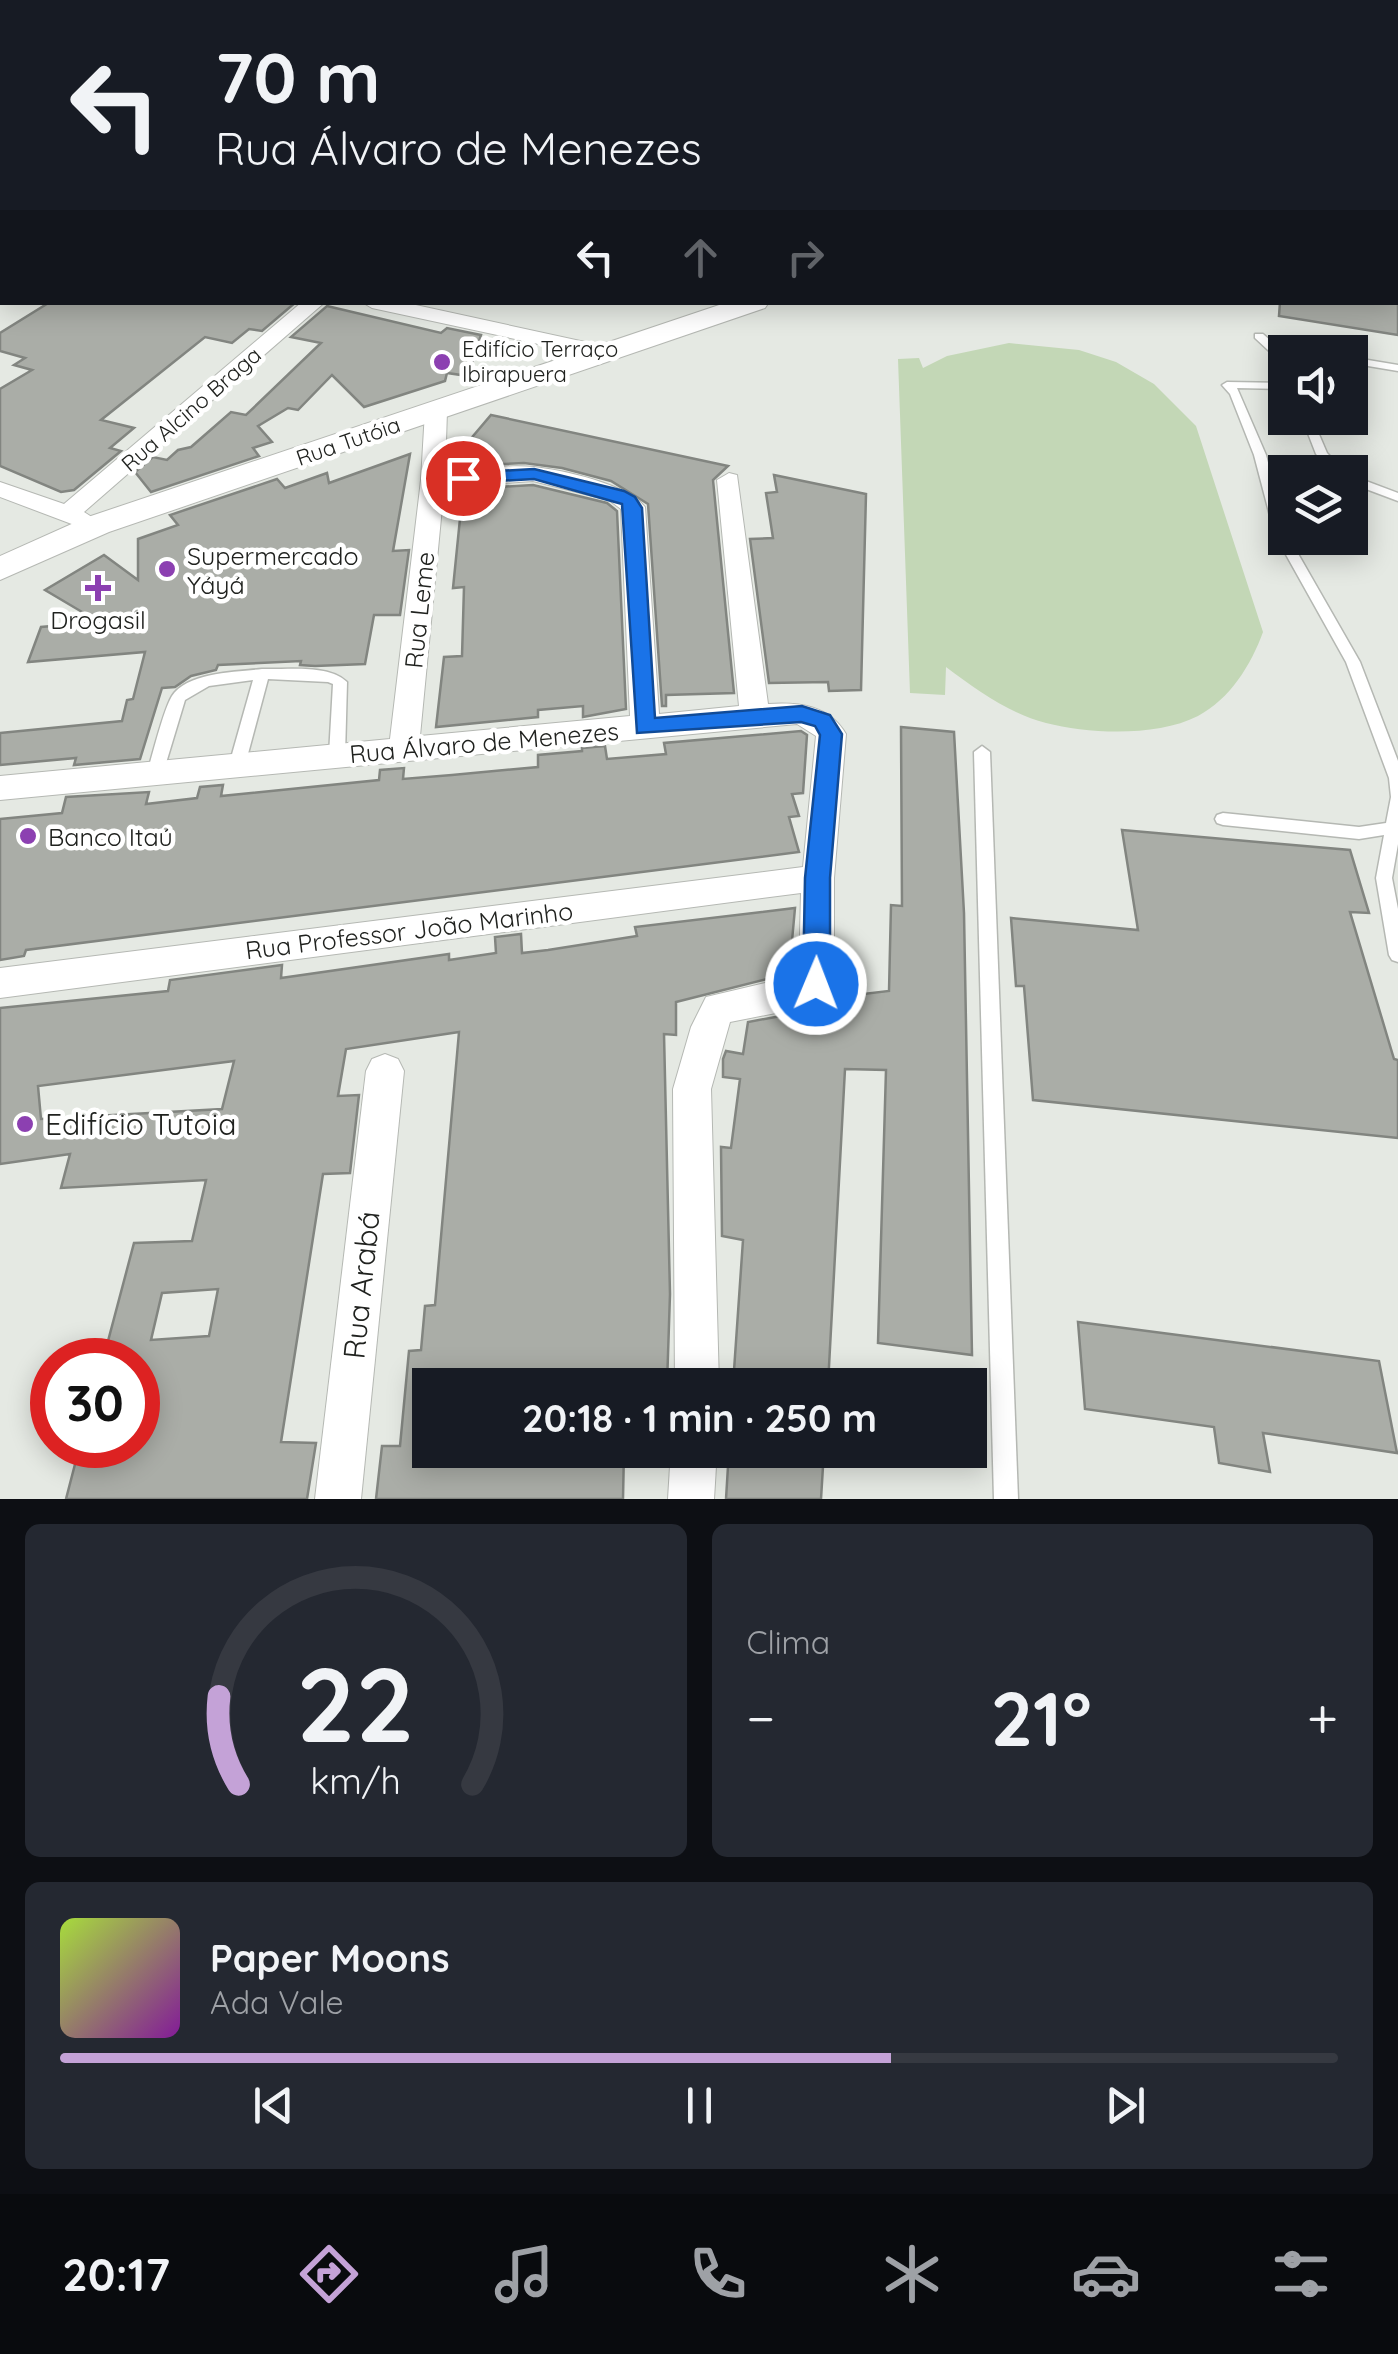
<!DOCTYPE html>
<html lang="pt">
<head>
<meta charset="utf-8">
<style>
	body { margin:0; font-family:Quicksand,sans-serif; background:#242831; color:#f1f3f6; height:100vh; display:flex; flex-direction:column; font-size:38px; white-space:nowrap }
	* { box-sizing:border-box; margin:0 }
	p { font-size:32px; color:#9ea1a6 }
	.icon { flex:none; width:55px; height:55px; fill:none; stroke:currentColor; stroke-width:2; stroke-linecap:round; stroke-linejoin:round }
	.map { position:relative; height:1499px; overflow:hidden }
	.side { display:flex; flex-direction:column; gap:25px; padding:25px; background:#0d0f14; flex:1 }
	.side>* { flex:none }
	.guide { position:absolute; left:0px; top:0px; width:1400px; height:305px; box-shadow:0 5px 25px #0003; background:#171b24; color:#f1f3f6; overflow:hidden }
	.tools { position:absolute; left:1268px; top:335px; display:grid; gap:20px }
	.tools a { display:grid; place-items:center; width:100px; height:100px; border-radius:0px; background:#171b24; box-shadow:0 5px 25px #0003; font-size:50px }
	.speed { position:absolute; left:30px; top:1338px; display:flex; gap:20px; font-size:50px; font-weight:700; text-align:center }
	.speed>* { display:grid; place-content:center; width:130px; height:130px; border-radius:50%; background:#171b24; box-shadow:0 5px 25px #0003; line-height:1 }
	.speed .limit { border:15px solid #d22; background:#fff; color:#111 }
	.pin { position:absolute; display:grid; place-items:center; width:85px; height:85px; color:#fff; margin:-42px; border:5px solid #fff; border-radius:50%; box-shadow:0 2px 10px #0007 }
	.me { position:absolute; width:110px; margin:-55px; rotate:1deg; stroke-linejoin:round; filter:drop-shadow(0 0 8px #0008) }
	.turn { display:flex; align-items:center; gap:35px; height:210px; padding:0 50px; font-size:45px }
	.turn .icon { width:130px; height:130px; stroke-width:2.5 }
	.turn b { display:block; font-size:70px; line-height:85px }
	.lanes { display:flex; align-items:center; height:95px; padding:0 50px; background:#0003; justify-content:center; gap:50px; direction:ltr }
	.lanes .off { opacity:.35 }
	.big { font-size:75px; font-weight:700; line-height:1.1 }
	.side .card { flex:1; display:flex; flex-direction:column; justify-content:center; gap:15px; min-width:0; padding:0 35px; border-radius:15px; background:#242831 }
	.side .dial { align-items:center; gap:0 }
	.dial svg { height:260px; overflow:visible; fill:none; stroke:#363941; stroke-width:7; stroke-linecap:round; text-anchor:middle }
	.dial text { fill:#f1f3f6; stroke:none }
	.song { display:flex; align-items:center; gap:30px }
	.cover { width:120px; height:120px; border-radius:15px; background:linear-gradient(135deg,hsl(80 70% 55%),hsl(290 70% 35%)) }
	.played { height:10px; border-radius:5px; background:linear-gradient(90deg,#c4a2d7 65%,#363941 65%) }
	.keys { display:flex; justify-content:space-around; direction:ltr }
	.heat { display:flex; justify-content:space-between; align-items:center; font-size:55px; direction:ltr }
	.side .tiles { flex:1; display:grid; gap:25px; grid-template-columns:1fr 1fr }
	.card:last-child { grid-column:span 2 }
	.trip { position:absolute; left:412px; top:1368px; width:575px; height:100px; border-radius:0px; background:#171b24; box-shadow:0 5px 25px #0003; font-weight:700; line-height:100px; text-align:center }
	.tab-bar { display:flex; height:160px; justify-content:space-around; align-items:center; background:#090b0e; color:#9ea1a6 }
	.tab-bar .icon { width:70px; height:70px }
	.tab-bar .active { color:#c4a2d7 }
	.tab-bar b { font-size:45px; color:#f1f3f6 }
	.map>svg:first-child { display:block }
</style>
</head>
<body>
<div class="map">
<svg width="1398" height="1499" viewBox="0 0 1398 1499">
	<rect width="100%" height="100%" fill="#e5e9e3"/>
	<path fill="#c3d7b6" d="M 1009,343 L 1079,350 L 1116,362 L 1154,384 L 1196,426 L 1263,632 C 1251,665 1230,699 1198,716 C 1157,737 1089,734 1046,723 C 1008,713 977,690 946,667 L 945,695 L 910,693 L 898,359 L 919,358 L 923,368 L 947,356 Z"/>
	<g fill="#aaada7" stroke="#828580" stroke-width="2.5" fill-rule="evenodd">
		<polygon points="50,302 296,302 262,331 249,329 232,343 205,337 101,420 134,428 110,448 121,451 74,490 61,492 0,466 0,389 32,370 14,365 25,358 0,351 0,333"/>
		<polygon points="1280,302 1398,302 1398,335 1279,316"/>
		<polygon points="327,306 441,333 447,328 481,335 468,376 447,373 445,381 364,407 332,375 298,410 288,408 258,426 272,442 253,448 259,456 151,492 135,472 153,457 167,460 178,450 191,447 231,412 246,415 321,343 291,337"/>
		<polygon points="491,415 728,466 713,480 734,693 666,695 666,706 662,706 648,504 611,481 562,468 524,463 465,466 468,442"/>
		<polygon points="410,454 393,551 409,550 400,615 374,615 365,664 315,666 300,665 301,661 218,665 216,670 191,676 175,687 162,688 140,759 74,765 76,758 0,765 0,733 122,721 127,700 133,699 145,652 28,662 41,627 99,622 45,590 104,555 138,580 138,539 178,525 170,515 277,479 285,488 327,473 329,483"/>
		<polygon points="774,475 866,494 861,690 829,691 828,682 769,683 750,539 773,538 766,493 777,492"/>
		<polygon points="533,485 607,503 617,511 626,709 583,717 583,706 538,710 538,717 436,727 444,657 462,656 464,587 453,588 463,489"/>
		<polygon points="901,727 954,732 964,913 972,1355 878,1343 886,1070 845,1069 828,1385 733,1385 743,1240 722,1236 721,1147 731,1148 740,1079 723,1077 723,1059 726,1051 743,1054 748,1022 792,1014 830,998 889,991 891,905 902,906"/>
		<polygon points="801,731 807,735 803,793 792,794 799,816 789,817 799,852 26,950 24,956 0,960 0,819 62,813 66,797 149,792 146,804 197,798 200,787 223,785 221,796 379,780 380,770 404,768 403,779 452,775 538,767 538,755 582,751 582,748 605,746 607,759 666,754 664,743"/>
		<polygon points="1122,830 1350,850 1369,913 1350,912 1394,1059 1398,1060 1398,1138 1033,1100 1024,986 1016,986 1011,918 1138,930"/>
		<path d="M 795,908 L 791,952 L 779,954 L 783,975 L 676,1002 L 676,1035 L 664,1034 L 670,1294 L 667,1385 L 430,1385 L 428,1450 L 624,1450 L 623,1499 L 376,1499 L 382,1446 L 400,1446 L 409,1351 L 421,1350 L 425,1306 L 435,1305 L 459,1032 L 346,1049 L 338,1096 L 359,1095 L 350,1173 L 323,1174 L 281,1442 L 316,1443 L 307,1499 L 66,1499 L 80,1445 L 138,1445 L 138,1360 L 103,1360 L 134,1243 L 192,1241 L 206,1180 L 61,1188 L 70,1154 L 0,1164 L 0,1008 L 168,991 L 170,980 L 282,965 L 281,978 L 449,954 L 449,960 L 496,953 L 495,937 L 521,934 L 522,953 L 548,950 L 637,936 L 635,927 ZM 234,1061 L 222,1109 L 41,1119 L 38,1086 ZM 218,1289 L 209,1336 L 151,1340 L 162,1293 Z"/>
		<polygon points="1078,1322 1379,1361 1397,1453 1263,1433 1270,1472 1219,1463 1214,1427 1085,1409"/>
		<polygon points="729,1450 824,1450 821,1499 726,1499"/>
	</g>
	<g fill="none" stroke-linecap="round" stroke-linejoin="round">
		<defs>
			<g id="lane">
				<polygon points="1258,0 1291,0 1294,2 1269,2"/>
				<polygon points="1255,334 1263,334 1272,342 1310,349 1315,352 1280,350 1285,354 1285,363 1281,362 1255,338"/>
				<polygon points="1350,357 1398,365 1398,371 1350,363"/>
				<polygon points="1227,382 1285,383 1285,389 1237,388 1266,455 1285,526 1285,538 1289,538 1360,662 1398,761 1398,844 1392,878 1398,909 1398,962 1392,960 1389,955 1376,878 1384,835 1359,839 1223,825 1217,823 1215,819 1217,815 1223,813 1359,827 1386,823 1391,797 1389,778 1346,662 1275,535 1254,455 1230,394 1222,385"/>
				<polygon points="1302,418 1312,418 1327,453 1345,472 1333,472 1316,454"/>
				<polygon points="1350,475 1398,493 1398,501 1350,483"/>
				<path d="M 262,669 C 288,670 328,664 347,682 L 345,755 L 342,759 L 332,759 L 329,755 L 333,684 L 328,682 L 268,679 L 245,765 L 242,769 L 232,769 L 229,765 L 253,680 L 209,686 L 185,700 L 163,773 L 160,777 L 150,777 L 147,773 C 153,754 163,711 172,696 C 187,672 237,672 262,669 Z"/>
				<polygon points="982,746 990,752 1018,1499 994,1499 974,752"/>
			</g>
			<g id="street">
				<polygon points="204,0 228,0 230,2 206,2"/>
				<polygon points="678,0 704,0 706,2 680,2"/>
				<polygon points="2,93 2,103 0,104 0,94"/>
				<rect x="0" y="214" width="2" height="11"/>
				<polygon points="2,265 2,278 0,279 0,266"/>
				<polygon points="302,302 325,302 84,512 98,521 95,526 77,526 0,497 0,482 64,504"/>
				<polygon points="362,302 402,302 608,347 619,353 608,359 372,308"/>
				<path d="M 436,404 L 447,411 L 445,472 C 474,470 506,464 534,467 C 563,470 627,484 645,507 L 659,714 L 739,706 L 717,480 L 729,473 L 737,475 L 768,704 C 799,702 829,705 846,734 L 834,878 L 834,984 L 828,995 L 791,1010 L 730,1022 L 711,1089 L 719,1385 L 675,1385 L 673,1089 L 691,1027 L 706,997 L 799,975 L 801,893 L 0,998 L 0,968 L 803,867 L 816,736 L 797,724 L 0,800 L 0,776 L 390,739 L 421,480 L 425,411 ZM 533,481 L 609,500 L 621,509 L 630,716 L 420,736 L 444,487 Z"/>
				<polygon points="385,1054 398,1059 404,1071 361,1499 315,1499 366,1071 372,1059"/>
				<polygon points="671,1450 717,1450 714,1499 668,1499"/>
			</g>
			<g id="secondary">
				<polygon points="0,56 2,57 2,69 0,68"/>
				<polygon points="728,302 769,302 765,308 109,532 0,580 0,556 85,518"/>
			</g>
		</defs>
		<use href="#lane" stroke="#b5b8b3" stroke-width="3"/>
		<use href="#street" stroke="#b5b8b3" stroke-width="2"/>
		<use href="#secondary" stroke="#b5b8b3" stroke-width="2"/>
		<use href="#lane" fill="#fff" fill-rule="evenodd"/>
		<use href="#street" fill="#fff" fill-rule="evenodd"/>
		<use href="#secondary" fill="#fff" fill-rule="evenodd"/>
	</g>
	<polygon fill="#1a73e8" stroke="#114b97" stroke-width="2.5" points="534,469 624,491 635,497 642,508 655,718 802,706 830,715 842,734 830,878 830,984 826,992 816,995 807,992 803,984 805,878 820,735 815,726 801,722 637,733 622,504 534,479 463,483 454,478 463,473"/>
	<g fill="#8c40b1" stroke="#fff" stroke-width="4">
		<circle cx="442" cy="362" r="10"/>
		<circle cx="167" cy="569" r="10"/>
		<path d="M93 573h10v10h10v10h-10v10h-10v-10h-10v-10h10z"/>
		<circle cx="28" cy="836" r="10"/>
		<circle cx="25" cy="1124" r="10"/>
	</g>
	<g text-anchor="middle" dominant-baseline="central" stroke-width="9" stroke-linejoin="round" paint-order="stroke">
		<g font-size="22" fill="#20221f" stroke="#fff" text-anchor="start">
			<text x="462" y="349">Edifício Terraço<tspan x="462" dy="25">Ibirapuera</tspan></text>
		</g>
		<g font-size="22" fill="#20221f" stroke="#fff">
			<text transform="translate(191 409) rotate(-41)">Rua Alcino Braga</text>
			<text transform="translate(348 441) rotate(-19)">Rua Tutóia</text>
		</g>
		<g font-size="25" fill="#20221f" stroke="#fff" text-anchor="start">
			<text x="187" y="555">Supermercado<tspan x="187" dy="29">Yáyá</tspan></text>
			<text x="98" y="619" text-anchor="middle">Drogasil</text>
			<text x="48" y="836">Banco Itaú</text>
		</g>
		<g font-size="25" fill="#20221f" stroke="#fff">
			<text transform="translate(419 610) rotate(-84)">Rua Leme</text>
			<text transform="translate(484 742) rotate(-5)">Rua Álvaro de Menezes</text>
			<text transform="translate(409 930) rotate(-7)">Rua Professor João Marinho</text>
		</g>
		<g font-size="30" fill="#20221f" stroke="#fff" text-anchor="start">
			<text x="45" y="1124">Edifício Tutoia</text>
		</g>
		<g font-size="30" fill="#20221f" stroke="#fff">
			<text transform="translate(361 1285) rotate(-84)">Rua Arabá</text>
		</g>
	</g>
</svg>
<div class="tools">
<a><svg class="icon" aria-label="sound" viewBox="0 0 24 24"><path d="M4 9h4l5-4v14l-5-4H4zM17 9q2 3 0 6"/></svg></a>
<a><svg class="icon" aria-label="layers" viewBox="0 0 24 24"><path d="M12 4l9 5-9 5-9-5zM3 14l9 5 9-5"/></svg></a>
</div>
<div class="speed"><div class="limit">30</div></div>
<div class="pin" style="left:463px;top:478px;background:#d93025"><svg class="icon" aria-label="arrive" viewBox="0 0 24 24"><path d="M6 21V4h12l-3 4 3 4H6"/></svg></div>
<svg class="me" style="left:816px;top:984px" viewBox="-20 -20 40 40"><circle r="17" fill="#1a73e8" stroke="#fff" stroke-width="3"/><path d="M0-11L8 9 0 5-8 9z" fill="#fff"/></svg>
<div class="trip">20:18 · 1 min · 250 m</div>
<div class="guide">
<div class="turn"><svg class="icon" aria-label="left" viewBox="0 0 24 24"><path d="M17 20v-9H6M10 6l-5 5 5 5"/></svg><div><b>70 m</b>Rua Álvaro de Menezes</div></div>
<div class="lanes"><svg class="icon" aria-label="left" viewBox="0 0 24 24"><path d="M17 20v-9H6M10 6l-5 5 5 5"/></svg><svg class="icon off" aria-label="ahead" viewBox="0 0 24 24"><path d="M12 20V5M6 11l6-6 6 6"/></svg><svg class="icon off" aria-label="right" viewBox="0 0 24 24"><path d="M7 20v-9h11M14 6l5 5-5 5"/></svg></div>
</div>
</div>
<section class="side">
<div class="tiles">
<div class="card dial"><svg viewBox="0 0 100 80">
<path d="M14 69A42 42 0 1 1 86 69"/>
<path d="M14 69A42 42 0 0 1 8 42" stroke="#c4a2d7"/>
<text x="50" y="56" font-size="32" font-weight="700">22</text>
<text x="50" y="72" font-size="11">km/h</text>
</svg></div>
<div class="card"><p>Clima</p>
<div class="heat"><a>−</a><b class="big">21°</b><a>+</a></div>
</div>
<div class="card">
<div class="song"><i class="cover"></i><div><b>Paper Moons</b><p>Ada Vale</p></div></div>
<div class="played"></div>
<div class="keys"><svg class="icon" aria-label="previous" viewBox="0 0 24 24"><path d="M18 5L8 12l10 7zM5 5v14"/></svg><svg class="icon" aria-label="pause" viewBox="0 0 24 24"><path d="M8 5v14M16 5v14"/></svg><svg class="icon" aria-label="next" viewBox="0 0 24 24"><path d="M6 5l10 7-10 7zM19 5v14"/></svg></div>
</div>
</div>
</section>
<nav class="tab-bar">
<b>20:17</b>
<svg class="icon active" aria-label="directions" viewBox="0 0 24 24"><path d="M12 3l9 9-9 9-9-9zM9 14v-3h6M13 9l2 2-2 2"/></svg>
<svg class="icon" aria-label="music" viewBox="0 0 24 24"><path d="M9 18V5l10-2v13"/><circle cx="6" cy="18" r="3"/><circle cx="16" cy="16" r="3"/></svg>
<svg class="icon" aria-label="phone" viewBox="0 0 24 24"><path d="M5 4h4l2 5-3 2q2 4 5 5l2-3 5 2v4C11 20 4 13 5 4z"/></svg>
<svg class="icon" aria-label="climate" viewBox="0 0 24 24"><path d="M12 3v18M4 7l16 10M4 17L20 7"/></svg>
<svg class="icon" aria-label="car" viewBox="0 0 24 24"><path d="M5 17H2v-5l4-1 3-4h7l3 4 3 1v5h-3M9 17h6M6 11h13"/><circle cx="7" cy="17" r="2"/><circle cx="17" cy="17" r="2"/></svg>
<svg class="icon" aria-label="filters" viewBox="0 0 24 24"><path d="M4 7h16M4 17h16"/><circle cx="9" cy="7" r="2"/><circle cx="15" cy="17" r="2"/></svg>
</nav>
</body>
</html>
